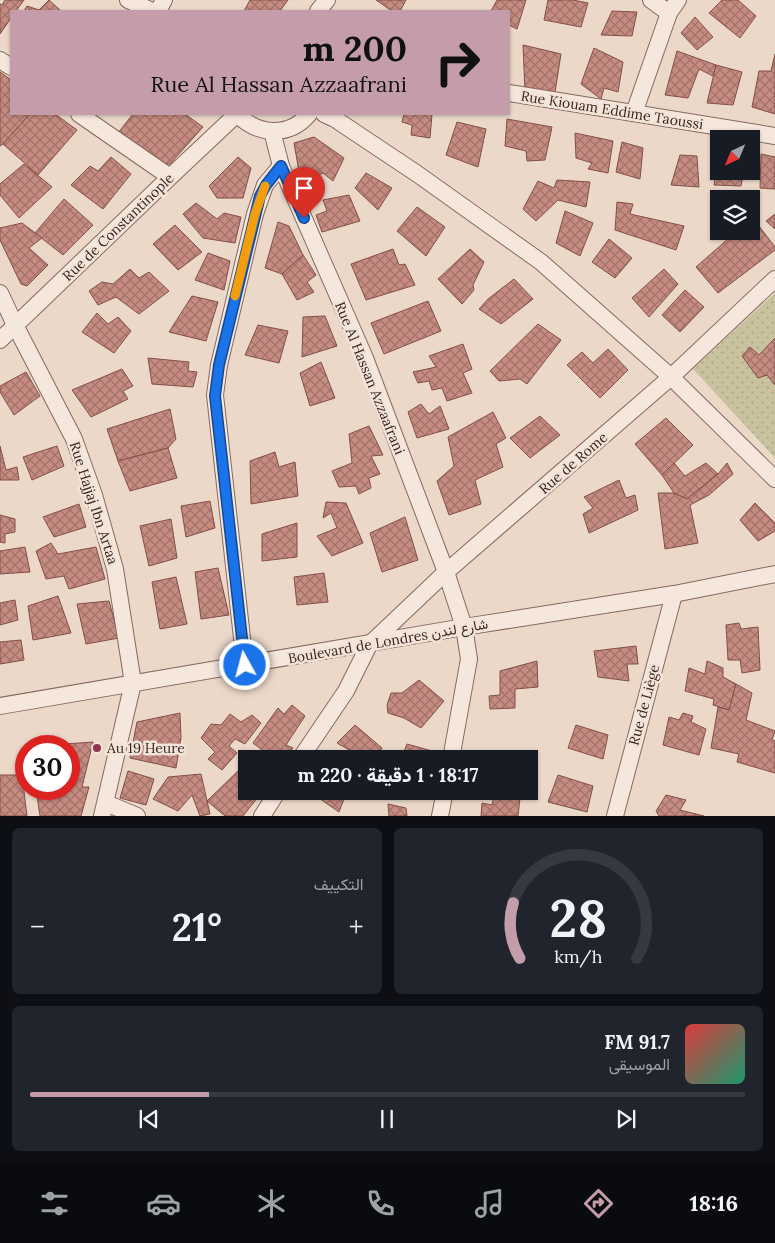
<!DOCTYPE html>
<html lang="ar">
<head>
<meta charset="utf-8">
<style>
	body { margin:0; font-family:Lora,Vazirmatn,serif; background:#20242c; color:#f1f3f6; direction:rtl; height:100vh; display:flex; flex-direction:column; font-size:19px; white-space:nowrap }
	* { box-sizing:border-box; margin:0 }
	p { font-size:16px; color:#9ea1a6 }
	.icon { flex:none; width:28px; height:28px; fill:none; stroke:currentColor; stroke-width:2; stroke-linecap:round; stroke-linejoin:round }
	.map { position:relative; height:816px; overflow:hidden; direction:ltr }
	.sheet { display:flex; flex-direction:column; gap:12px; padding:12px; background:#0d0f14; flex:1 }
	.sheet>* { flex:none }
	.guide { position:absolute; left:10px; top:10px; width:500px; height:105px; border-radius:0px; box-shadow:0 1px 4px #0004; direction:rtl; background:#c59daa; color:#111; overflow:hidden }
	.needle { width:32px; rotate:224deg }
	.fabs { position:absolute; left:710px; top:130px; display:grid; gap:10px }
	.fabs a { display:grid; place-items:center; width:50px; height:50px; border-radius:0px; background:#171b24; box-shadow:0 1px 4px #0004; font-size:25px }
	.speed { position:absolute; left:15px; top:735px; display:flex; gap:10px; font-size:25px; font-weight:700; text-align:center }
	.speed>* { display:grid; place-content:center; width:65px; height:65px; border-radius:50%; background:#171b24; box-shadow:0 1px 4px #0004; line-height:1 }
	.speed .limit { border:8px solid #d22; background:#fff; color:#111 }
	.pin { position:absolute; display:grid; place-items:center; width:42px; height:42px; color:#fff; margin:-51px -21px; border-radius:50% 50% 50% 0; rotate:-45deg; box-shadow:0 0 5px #0007 }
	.pin .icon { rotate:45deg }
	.me { position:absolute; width:55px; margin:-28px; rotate:353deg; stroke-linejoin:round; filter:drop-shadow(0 0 4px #0008) }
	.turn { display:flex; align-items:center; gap:18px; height:105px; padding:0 20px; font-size:22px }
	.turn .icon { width:65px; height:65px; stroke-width:2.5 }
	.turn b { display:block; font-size:35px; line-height:42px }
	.big { font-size:38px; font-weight:800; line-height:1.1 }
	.sheet .card { flex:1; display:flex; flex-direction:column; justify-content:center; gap:8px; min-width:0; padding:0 18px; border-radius:8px; background:#20242c }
	.sheet .dial { align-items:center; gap:0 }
	.dial svg { height:130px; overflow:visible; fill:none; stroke:#363941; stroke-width:7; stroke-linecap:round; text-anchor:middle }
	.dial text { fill:#f1f3f6; stroke:none }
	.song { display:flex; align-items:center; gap:15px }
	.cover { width:60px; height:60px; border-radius:8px; background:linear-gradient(135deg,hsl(0 70% 55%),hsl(160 70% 35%)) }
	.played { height:5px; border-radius:2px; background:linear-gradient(90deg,#c59daa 25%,#363941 25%) }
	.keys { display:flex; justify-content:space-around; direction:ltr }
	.heat { display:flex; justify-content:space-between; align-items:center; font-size:28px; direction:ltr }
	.sheet .tiles { flex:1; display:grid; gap:12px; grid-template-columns:1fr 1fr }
	.card:last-child { grid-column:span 2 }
	.trip { position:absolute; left:238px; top:750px; width:300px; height:50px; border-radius:0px; background:#171b24; box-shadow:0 1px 4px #0004; font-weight:800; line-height:50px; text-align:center; direction:rtl }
	.dock { display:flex; height:80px; justify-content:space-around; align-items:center; background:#090b0e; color:#9ea1a6 }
	.dock .icon { width:35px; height:35px }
	.dock .selected { color:#c59daa }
	.dock b { font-size:22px; color:#f1f3f6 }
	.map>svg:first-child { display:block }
</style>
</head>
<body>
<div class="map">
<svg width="775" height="816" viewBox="0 0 775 816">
	<defs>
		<pattern id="park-dots" width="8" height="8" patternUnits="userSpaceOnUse" patternTransform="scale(1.25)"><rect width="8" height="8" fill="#c9c29e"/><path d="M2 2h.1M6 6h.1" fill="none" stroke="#ada788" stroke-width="1.8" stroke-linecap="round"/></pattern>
		<pattern id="building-cross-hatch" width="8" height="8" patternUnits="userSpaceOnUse" patternTransform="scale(1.25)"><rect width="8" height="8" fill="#c68c82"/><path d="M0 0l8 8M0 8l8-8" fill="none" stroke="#a2726a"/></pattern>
	</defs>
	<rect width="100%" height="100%" fill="#ebd8c9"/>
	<polygon fill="url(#park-dots)" points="775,293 775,458 693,369"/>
	<g fill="url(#building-cross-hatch)" stroke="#834f47">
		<polygon points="5,0 24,0 16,11 11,11 11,18 0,34 0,4 2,5"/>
		<polygon points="49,0 61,11 24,11 27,6 39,10"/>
		<polygon points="250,0 288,0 280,11 244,11"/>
		<polygon points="376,0 406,0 400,11 392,11"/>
		<polygon points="497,0 526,0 517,29 509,25 509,11 491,11"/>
		<polygon points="548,0 573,0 588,3 581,27 544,20"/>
		<polygon points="722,0 738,0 756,16 740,38 709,13"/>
		<polygon points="612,11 637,12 632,36 601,35"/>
		<polygon points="695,17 713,37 697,50 681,33"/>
		<polygon points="523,45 561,54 555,92 525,91"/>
		<polygon points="594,48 623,62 618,92 604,88 601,99 581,84"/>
		<polygon points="677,51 716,65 713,76 699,69 688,98 665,95"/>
		<polygon points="775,54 775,114 752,107 759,71 771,71"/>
		<polygon points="716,65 742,72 733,105 707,103"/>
		<polygon points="0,72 11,80 11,114 30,114 3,144 0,146"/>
		<polygon points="30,114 55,114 77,130 38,175 3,144"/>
		<polygon points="133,114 185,114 203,127 170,164 154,162 118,133"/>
		<polygon points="404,114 432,114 430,138 411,135 412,125 402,122"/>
		<polygon points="507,119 552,127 545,160 527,161 526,151 505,146"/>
		<polygon points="457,122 486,129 478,167 446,155"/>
		<polygon points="575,133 613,141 608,173 588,169 592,163 576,158"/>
		<polygon points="314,137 344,158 333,181 323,173 301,183 294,143"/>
		<polygon points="622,142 643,148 640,179 616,172"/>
		<polygon points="761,154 775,157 775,189 760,188"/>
		<polygon points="680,155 697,156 699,187 671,185"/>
		<polygon points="111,157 131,174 103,209 71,185 90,166 98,171"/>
		<polygon points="238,157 251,168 243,198 217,198 209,186"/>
		<polygon points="719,157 719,171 744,171 741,186 714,185"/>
		<polygon points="24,164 52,187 19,218 0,195 0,184"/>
		<polygon points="366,173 392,188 378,210 355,188"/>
		<polygon points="557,180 590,182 586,207 558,200 536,221 523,209 538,181 554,188"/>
		<polygon points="349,195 360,221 322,232 316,215 327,211 323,200"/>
		<polygon points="64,199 93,225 63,255 35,233"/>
		<polygon points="617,202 633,204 630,214 684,226 676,250 615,230"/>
		<polygon points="196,203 217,219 224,213 241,217 235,243 203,238 183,214"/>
		<polygon points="417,207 445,227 426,256 397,231"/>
		<polygon points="565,211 593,223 580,256 556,243"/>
		<polygon points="775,214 775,229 766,221"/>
		<polygon points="753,218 775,247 775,250 718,293 696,267 737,231 751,231"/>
		<polygon points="278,222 289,226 303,255 282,274 265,268"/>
		<polygon points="22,223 42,238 29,248 48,265 27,286 21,284 0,240 0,228"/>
		<polygon points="175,225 202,252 178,270 153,244"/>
		<polygon points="609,239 632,258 615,278 592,262"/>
		<polygon points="393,249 399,265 405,264 415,285 366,300 351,264"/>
		<polygon points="470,249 484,262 473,285 474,290 462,304 438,279"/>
		<polygon points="208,253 230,261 224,290 195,280"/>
		<polygon points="303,255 316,275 307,282 314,292 297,300 282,274"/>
		<polygon points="130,269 139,278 149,272 169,291 139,314 116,297 98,305 89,291 102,282 113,284"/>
		<polygon points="664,269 678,284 649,317 632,298"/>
		<polygon points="514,279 533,299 501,324 479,309 488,299"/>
		<polygon points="685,290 704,307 680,332 662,315"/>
		<polygon points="192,296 218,302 206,341 169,332"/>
		<polygon points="428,301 441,331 384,354 371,323"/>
		<polygon points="97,313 108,324 118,317 131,331 114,353 82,332"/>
		<polygon points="325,316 337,346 302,357 303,317"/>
		<polygon points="538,324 561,340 527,384 520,379 499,381 490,371"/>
		<polygon points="258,325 288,331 279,363 245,355"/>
		<polygon points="775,338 775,385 767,375 758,378 742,356 750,347 759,355"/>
		<polygon points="463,344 472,369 463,373 472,393 447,401 442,388 432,390 429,381 418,383 413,372 436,367 429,356"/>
		<polygon points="608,349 628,370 600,398 567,365 582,352 593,363"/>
		<polygon points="148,358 189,362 188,371 197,372 193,387 152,384"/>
		<polygon points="321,362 335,398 310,406 300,373"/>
		<polygon points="122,369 133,386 123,391 128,399 91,417 72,390"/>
		<polygon points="26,372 40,396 14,415 0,392 0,386"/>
		<polygon points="421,404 429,414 440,406 449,429 417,438 408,412"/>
		<polygon points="170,409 176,439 168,448 118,461 107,429"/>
		<polygon points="493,412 506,438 496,444 503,467 475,480 481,504 449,515 437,481 454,466 448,437"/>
		<polygon points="540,416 560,435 530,458 510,438"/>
		<polygon points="666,418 693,445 662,475 635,444"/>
		<polygon points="369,426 383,455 371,456 380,474 369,478 371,488 359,494 356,486 339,487 332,471 352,463 349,434"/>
		<polygon points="0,446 6,470 17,467 19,480 0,480"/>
		<polygon points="57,446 64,466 32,480 23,457"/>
		<polygon points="168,448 177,478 130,491 118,461"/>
		<polygon points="275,452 279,467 295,462 298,496 251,504 250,461"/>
		<polygon points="674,463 685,476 706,463 718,474 687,499 674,493 662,475"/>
		<polygon points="727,463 733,474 709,495 690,505 698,543 665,549 658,493 674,493 687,499 718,474"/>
		<polygon points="619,480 626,498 635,495 638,510 589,533 583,514 593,508 584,497"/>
		<polygon points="210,501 215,528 186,537 181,506"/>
		<polygon points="326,502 346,503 363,543 332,556 317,536 337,528 331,513 323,518"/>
		<polygon points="755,503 775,523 775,531 758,541 740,520"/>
		<polygon points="79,504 86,527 54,537 43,517"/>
		<polygon points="0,515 15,519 15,532 5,534 5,543 0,542"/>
		<polygon points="405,517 418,560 382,572 370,533"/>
		<polygon points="171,519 177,558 149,566 140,526"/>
		<polygon points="297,523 297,557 262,561 262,534"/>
		<polygon points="51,543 58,554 96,547 105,579 69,589 64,576 46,579 36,551"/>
		<polygon points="25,547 30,572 0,574 0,551"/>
		<polygon points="218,568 229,615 201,619 195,572"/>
		<polygon points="324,573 328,602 297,605 294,577"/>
		<polygon points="176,577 187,624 160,629 152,582"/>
		<polygon points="58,596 71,633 33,640 28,606"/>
		<polygon points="15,600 18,620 0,625 0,603"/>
		<polygon points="109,601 119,638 86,644 77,604"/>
		<polygon points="739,623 741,629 758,627 760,670 742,673 740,660 728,660 726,625"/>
		<polygon points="21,640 24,660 0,664 0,642"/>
		<polygon points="636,646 638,664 627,664 629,681 598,677 594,651"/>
		<polygon points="537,661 538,687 515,689 515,708 490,709 489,696 500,695 500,671"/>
		<polygon points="707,661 723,668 723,677 736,684 729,710 713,705 714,699 685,691 689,668 705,674"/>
		<polygon points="419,680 444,701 421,728 404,718 388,713 387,705 391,693 402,693"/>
		<polygon points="736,684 752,693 746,720 775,731 772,740 775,741 775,773 737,762 739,754 711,748 718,707 729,710"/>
		<polygon points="292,705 305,716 286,745 293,748 282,759 274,759 253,743 278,708 284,714"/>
		<polygon points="180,713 181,738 176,768 130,758 137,722"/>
		<polygon points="683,713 693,716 691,722 706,729 699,755 663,745 669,717 679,720"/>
		<polygon points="230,714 241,722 252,715 261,723 245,744 235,739 229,746 237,753 222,770 208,759 215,752 201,738 211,724 221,725"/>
		<polygon points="355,725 382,748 375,759 349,759 353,752 337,743"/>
		<polygon points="576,725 608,735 603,759 568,748"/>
		<polygon points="93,742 82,787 89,787 81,816 40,816 36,789 69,789 69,746 37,746"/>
		<polygon points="407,744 432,751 430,759 401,759"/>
		<polygon points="241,768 246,772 246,791 262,792 243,816 225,816 207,801"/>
		<polygon points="128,771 154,779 146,805 120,798"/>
		<polygon points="201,774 210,814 200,816 192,795 178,811 153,799 168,777"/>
		<polygon points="0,775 22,775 27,816 0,816"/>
		<polygon points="558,775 593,786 587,812 548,802"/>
		<polygon points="316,791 343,791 346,794 339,812 313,794"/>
		<polygon points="482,791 521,791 520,798 481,794"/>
		<polygon points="666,795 686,800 680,810 704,816 659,816 656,811"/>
		<polygon points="494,796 520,798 518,816 481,816 482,803 492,805"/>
		<polygon points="388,804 406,808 407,816 389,816"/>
	</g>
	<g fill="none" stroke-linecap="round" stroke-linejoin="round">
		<defs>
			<g id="minor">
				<polyline points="128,0 152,11"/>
				<polyline points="651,0 669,13"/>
				<polyline points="158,11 164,0"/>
				<polyline points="318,11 327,0"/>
				<polyline points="0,60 11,67"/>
				<polyline points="509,93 775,136"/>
				<polyline points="634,113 669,13 678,0"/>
				<polyline points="79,114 170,177"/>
				<path d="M 237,114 C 257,135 289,138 309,114"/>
				<polyline points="324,114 335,119 416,173 541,262 671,377 775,479"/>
				<polyline points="272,131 281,166 365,358 446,572 464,627 469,659 451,759"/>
				<polyline points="0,293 15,325 74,439 94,495 115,569 133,683 102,816"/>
				<polyline points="0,340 170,177 237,114"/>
				<polyline points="245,665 215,395 219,365 255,214 265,185 281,166"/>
				<polyline points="0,706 464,627 674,594 775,574"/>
				<polyline points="300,759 346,691 369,645 446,572 671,377 775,279"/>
				<polyline points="106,803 137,816"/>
				<polyline points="262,816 278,791"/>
				<polyline points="440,816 445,791"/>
				<polyline points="615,816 674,594"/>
			</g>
		</defs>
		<use href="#minor" stroke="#86695f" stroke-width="18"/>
		<use href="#minor" stroke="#f6e7dc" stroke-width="16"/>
	</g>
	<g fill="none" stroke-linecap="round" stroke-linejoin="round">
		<defs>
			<polyline id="route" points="245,665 215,396 219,365 260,196 266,185 281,166 304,218"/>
		</defs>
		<use href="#route" stroke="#114b97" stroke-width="12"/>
		<use href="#route" stroke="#1a73e8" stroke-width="9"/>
		<polyline stroke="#f59e0b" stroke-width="9" points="235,296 255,214 265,186"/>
	</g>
	<circle fill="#90344d" stroke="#f3e4d8" stroke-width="2" cx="97" cy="748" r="5"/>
	<g text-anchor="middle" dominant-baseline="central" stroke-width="5" stroke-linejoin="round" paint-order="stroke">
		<g font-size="14" fill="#382621" stroke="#f3e4d8">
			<text transform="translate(612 110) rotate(9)">Rue Kiouam Eddime Taoussi</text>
			<text transform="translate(118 227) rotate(-44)">Rue de Constantinople</text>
			<text transform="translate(370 378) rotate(68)">Rue Al Hassan Azzaafrani</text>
			<text transform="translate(573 463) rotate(-41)">Rue de Rome</text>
			<text transform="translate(94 503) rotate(72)">Rue Hajjaj Ibn Artaa</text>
			<text transform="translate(388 641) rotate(-10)">Boulevard de Londres شارع لندن</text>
			<text transform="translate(644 705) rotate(-75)">Rue de Liège</text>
		</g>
		<g font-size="14" fill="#382621" stroke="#f3e4d8" text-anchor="start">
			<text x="107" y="748">Au 19 Heure</text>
		</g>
	</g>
</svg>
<div class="fabs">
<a><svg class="needle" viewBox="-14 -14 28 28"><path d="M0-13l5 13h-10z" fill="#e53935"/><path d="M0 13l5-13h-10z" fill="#9ea1a6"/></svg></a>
<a><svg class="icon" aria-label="layers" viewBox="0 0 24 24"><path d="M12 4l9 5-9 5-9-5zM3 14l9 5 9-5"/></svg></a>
</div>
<div class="speed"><div class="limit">30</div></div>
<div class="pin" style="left:304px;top:218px;background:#d93025"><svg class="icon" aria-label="arrive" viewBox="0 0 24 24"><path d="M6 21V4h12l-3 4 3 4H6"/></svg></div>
<svg class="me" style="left:245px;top:665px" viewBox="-20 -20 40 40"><circle r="17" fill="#1a73e8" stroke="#fff" stroke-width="3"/><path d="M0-11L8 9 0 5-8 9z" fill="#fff"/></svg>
<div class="trip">18:17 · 1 دقيقة · 220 m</div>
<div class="guide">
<div class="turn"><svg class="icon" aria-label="right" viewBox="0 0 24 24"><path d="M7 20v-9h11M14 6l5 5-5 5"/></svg><div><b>200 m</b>Rue Al Hassan Azzaafrani</div></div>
</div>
</div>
<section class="sheet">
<div class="tiles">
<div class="card dial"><svg viewBox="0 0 100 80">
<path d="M14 69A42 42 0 1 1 86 69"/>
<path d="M14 69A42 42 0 0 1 10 35" stroke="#c59daa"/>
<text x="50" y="56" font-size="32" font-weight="700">28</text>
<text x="50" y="72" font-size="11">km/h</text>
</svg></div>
<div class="card"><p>التكييف</p>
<div class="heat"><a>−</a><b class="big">21°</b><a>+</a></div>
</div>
<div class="card">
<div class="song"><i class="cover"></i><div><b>91.7 FM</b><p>الموسيقى</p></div></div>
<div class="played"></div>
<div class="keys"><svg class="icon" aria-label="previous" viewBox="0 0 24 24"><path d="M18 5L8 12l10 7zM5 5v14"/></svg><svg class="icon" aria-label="pause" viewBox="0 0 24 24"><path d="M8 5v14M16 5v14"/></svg><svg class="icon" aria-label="next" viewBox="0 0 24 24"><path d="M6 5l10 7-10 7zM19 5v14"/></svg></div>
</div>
</div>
</section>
<nav class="dock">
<b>18:16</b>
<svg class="icon selected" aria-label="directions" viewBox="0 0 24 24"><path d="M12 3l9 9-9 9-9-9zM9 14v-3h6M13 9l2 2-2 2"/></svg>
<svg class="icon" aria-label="music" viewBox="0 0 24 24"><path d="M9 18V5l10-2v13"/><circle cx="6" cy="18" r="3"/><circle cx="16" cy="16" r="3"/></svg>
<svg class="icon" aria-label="phone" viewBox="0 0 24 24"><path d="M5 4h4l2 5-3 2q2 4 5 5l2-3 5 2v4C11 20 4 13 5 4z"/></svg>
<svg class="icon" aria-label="climate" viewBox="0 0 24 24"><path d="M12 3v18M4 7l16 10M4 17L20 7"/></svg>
<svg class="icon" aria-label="car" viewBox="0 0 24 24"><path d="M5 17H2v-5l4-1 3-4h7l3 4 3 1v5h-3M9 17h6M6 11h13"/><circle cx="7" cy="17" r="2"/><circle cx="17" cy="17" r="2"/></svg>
<svg class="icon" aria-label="filters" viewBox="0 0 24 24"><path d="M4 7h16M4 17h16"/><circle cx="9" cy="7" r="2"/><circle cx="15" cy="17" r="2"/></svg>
</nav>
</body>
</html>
